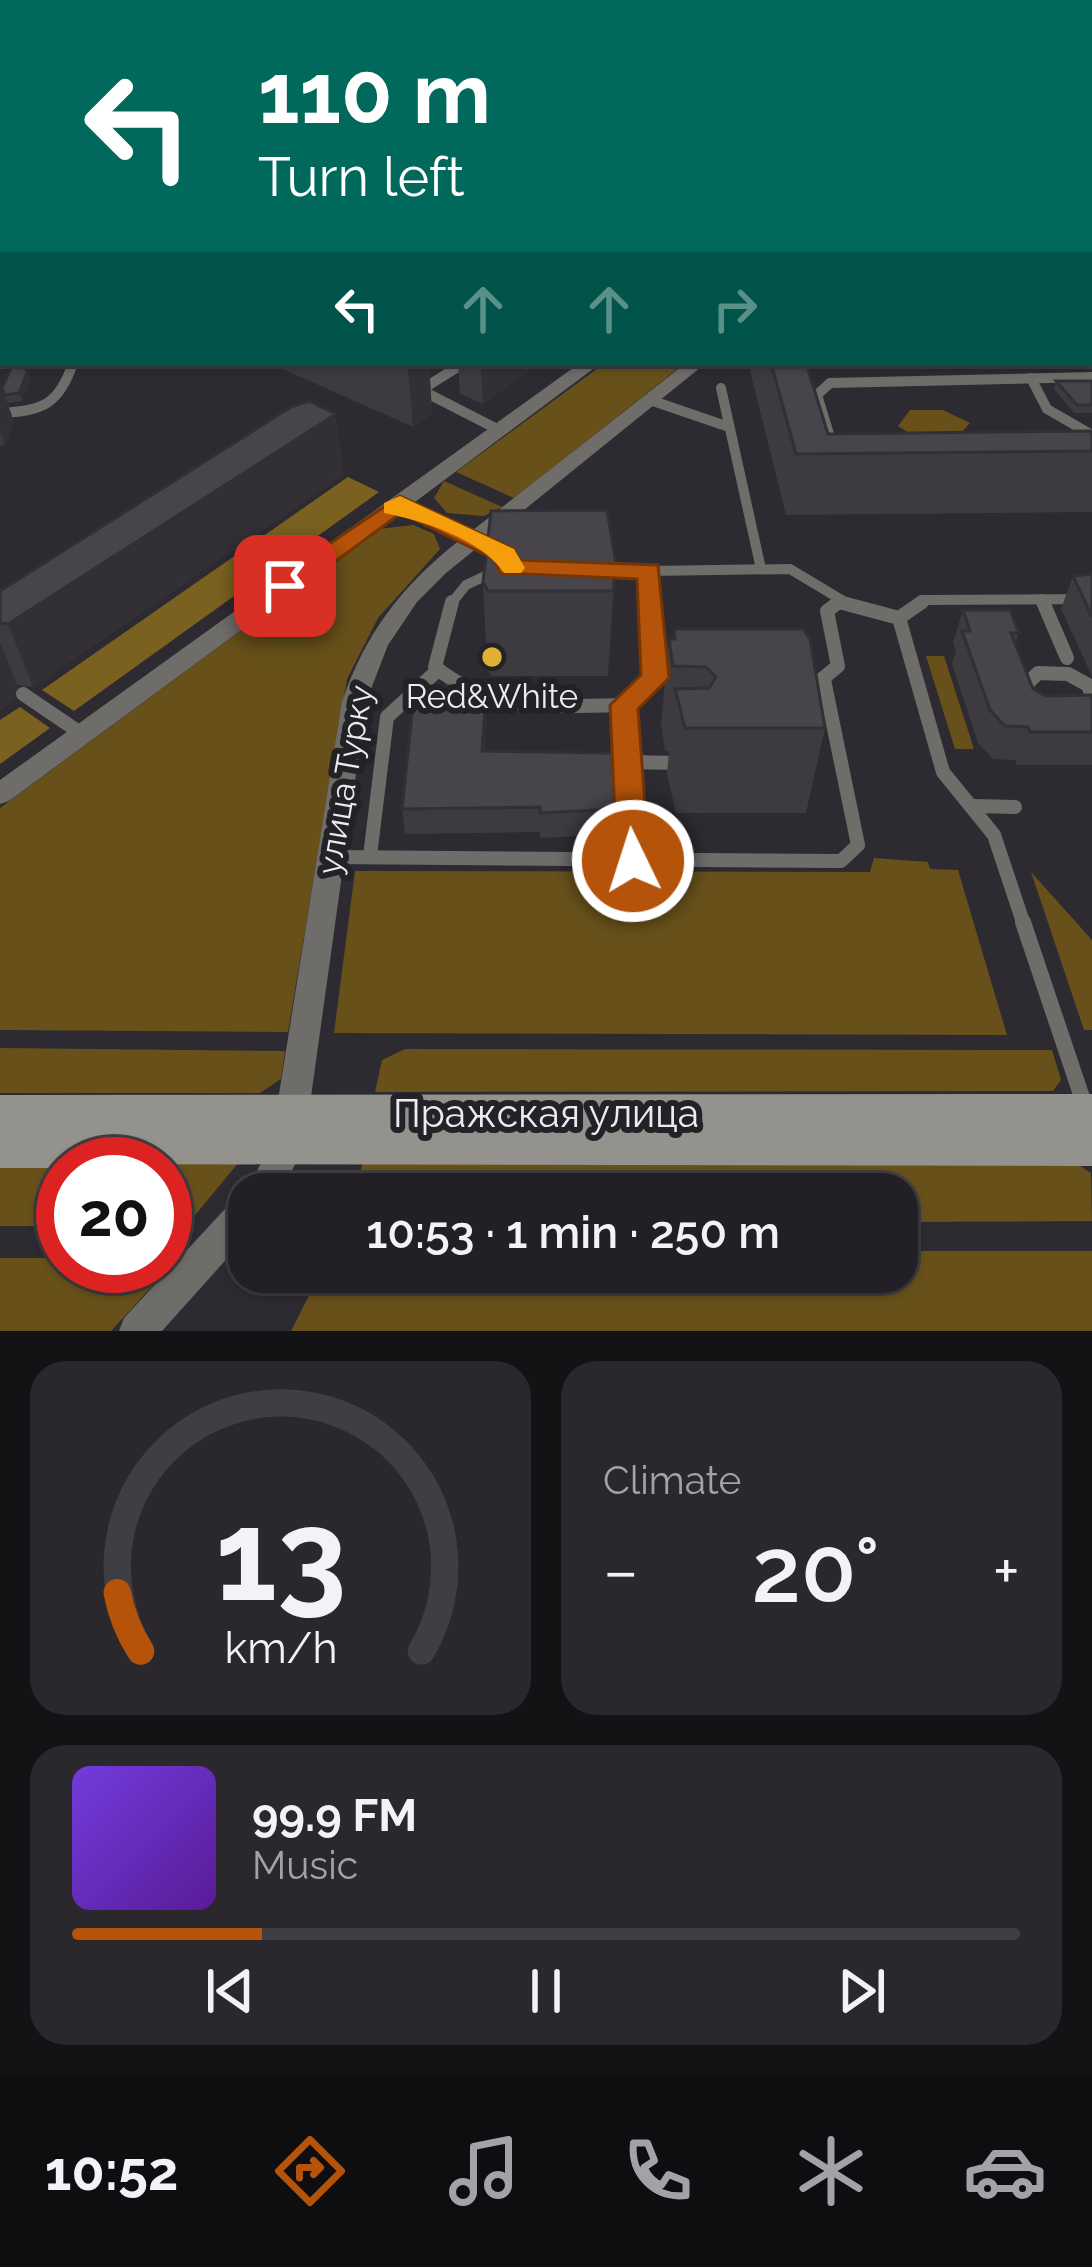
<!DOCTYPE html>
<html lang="en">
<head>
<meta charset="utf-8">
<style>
	body { margin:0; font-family:Raleway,sans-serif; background:#2a282d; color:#f1f3f6; height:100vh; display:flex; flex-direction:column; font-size:45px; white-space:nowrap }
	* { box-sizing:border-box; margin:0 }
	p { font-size:39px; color:#a2a3a7 }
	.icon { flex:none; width:66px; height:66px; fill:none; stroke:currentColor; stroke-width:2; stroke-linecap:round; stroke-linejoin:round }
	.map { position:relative; height:1331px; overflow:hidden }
	.panel { display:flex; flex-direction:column; gap:30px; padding:30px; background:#131214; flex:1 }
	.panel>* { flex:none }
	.banner { position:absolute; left:0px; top:0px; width:1092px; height:366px; box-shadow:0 3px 9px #0004,0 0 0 3px #3f3e42; background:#00695c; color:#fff; overflow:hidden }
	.speed { position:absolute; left:36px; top:1137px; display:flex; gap:24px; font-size:60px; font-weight:700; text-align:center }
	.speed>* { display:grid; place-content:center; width:156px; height:156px; border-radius:50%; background:#222025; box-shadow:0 3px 9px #0004,0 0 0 3px #3f3e42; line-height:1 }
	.speed .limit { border:18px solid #d22; background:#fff; color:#111 }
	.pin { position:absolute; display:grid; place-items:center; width:102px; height:102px; color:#fff; margin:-51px; border-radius:24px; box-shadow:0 6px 18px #0006 }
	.me { position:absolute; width:132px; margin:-66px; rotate:356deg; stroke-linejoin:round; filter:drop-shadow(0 0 9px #0008) }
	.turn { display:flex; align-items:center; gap:42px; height:252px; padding:0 60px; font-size:54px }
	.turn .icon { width:156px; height:156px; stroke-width:2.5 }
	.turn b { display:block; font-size:84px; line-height:102px }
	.lanes { display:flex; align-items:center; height:114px; padding:0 60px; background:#0003; justify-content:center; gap:60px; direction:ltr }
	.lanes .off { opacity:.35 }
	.big { font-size:90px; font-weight:600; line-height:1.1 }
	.panel .tile { flex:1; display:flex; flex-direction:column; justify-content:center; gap:18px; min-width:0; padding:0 42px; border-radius:36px; background:#2a282d }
	.panel .dial { align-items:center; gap:0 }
	.dial svg { height:312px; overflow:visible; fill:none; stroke:#3f3e42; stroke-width:7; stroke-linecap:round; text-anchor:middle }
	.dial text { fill:#f1f3f6; stroke:none }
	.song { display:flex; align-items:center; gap:36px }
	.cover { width:144px; height:144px; border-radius:18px; background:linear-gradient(135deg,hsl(260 70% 55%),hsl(270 70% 35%)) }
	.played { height:12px; border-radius:6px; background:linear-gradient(90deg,#b45309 20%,#3f3e42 20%) }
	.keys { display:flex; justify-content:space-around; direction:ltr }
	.heat { display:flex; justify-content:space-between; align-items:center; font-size:66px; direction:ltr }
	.panel .tiles { flex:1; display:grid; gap:30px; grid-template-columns:1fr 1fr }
	.tile:last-child { grid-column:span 2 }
	.trip { position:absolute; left:228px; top:1173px; width:690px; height:120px; border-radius:36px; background:#222025; box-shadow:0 3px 9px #0004,0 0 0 3px #3f3e42; font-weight:600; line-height:120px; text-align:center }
	.dock { display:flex; height:192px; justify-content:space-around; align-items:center; background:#0e0d0f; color:#a2a3a7 }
	.dock .icon { width:84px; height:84px }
	.dock .current { color:#b45309 }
	.dock b { font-size:54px; color:#f1f3f6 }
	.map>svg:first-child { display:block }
</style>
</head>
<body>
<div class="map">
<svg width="1092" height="1331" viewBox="0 0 1092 1331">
	<rect width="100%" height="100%" fill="#2d2b31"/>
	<g fill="#67501a">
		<polygon points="605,363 685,363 514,498 456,472"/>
		<polygon points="910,410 943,410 970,423 955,439 923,442 898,426"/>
		<polygon points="444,481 502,507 484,516 447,513 434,498"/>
		<polygon points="413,525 434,534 440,549 378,618 347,679 288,1032 0,1030 0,808 379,529"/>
		<polygon points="926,656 944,656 974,749 955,749"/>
		<polygon points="874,858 928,862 930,869 958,870 1007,1035 334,1033 355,871 870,872"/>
		<polygon points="1031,872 1092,940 1092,1030 1084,1030"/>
		<polygon points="0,1048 285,1051 281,1079 260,1093 0,1093"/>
		<polygon points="405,1049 1052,1050 1061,1080 1053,1091 375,1092 382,1060"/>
		<polygon points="363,1161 1074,1162 1091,1173 1092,1221 897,1222 897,1194 298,1194 327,1175 360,1174"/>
		<polygon points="0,1162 239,1162 191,1220 165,1226 165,1164 63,1164 63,1226 0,1226"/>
		<polygon points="897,1251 1092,1251 1092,1331 291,1331 321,1272 897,1272"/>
		<polygon points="0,1258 63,1258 63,1266 165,1266 165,1258 178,1258 111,1331 0,1331"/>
	</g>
	<g fill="#7b6120">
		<polygon points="348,477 379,492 74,711 42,690"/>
		<polygon points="20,707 50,728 0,764 0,720"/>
	</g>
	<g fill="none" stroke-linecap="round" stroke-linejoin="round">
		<g stroke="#6f6d6a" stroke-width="10">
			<polyline points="1031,378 1047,409 1092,435"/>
			<polyline points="415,387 499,430"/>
			<polyline points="721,388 761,569"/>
			<polyline points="421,390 464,363"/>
			<polyline points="650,400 729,427"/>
			<path d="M 0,413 C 42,411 59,405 73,363"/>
			<polyline points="833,447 817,395 830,383 1092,377"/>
			<polyline points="602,570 649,571"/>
			<polyline points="1042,599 1044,605"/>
			<polyline points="450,605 466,585 496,571"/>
			<polyline points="651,605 649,571 790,569 850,605"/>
			<polyline points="835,605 839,602"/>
			<polyline points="918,605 925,600 1092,599"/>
		</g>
		<g stroke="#6f6d6a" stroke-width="14">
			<path d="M 452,602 L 435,667 C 492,713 555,706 624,705 L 655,678"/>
			<polyline points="651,602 655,678 681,678"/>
			<polyline points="839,602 899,618"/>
			<polyline points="922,602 899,618 943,772 994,835 1024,925"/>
			<polyline points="1043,602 1067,658"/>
			<polyline points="821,680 838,666 827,611 839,602"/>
			<polyline points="1028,692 1026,685 1038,673 1068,674 1088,685 1092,696"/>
			<polyline points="23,694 82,734"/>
			<polyline points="624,705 633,861"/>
			<polyline points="627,762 680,763"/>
			<polyline points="974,806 1015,807"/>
			<polyline points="370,856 387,717 438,670"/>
			<polyline points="331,857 841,861 858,845 824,680"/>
		</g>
		<polyline stroke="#6f6d6a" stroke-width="16" points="1023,922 1092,1127"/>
		<g fill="#6f6d6a" fill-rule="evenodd">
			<polygon points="910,0 905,3 813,3 818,0"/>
			<path d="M 580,363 L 601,363 L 415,502 L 473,530 L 686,363 L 706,363 L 446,573 L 417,602 L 388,645 L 366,702 L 304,1147 L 280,1194 L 249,1194 L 249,1234 L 162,1331 L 119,1331 L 124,1318 L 237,1196 L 246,1192 L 271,1144 L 342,702 C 365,633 403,584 460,540 L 402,512 L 9,801 L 0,804 L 0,780 Z"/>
		</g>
		<polygon fill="#94928d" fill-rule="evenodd" points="1092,1094 1092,1166 63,1164 63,1168 0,1168 0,1095"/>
		<g fill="#b1aea8" fill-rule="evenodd">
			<polygon points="207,0 312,0 205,3"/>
			<rect x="352" y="0" width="14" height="3"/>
			<polygon points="400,0 501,0 398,3"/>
			<rect x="0" y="12" width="3" height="8"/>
		</g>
	</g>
	<g fill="#3d3b40">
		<rect x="494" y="0" width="26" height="3"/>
		<rect x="553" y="0" width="32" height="3"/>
		<polygon points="852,0 999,0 1001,3 852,3"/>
		<rect x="0" y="23" width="3" height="82"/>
		<rect x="1089" y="52" width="3" height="163"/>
		<polygon points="3,161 3,214 0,214 0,167"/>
		<polygon points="1092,251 1092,328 1089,323 1089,261"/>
		<polygon points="269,363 429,363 432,414 413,427"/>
		<polygon points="458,363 541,363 483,404 460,394"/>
		<polygon points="748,363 806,363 828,434 1092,431 1092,512 786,515"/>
		<polygon points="915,363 951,363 949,368 917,368"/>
		<polygon points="31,378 22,401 7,403 14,422 5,445 0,446 0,381 2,388"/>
		<polygon points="1056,381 1092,381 1092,413 1074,413 1054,389"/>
		<polygon points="344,474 33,687 17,685 14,700 0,710 0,591"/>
		<polygon points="616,564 608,676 491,676 487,666 483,582"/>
		<polygon points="1092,574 1092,676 1061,609 1073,576"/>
		<polygon points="963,610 1019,633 1015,644 1033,689 1046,696 1092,695 1092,765 1017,765 1015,760 993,759 978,743 952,664 956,651 953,643"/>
		<polygon points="674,629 825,728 806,813 676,813 667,774 669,751 665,751 661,724 669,639 673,639"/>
		<polygon points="462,686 462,697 486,696 485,751 616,809 614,834 540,838 540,832 405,834 402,809"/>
	</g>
	<g fill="#323034">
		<polygon points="415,363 429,363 432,414 413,427 408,368"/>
		<polygon points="481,363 541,363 483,404"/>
		<polygon points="28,370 31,378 22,401 19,393"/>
		<polygon points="0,381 14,422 5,445 0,431"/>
		<polygon points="336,414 344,474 33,687 8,624"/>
		<polygon points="616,564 611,648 608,676 613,591"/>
		<polygon points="0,642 17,685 14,700 0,710"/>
		<polygon points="486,696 487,722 484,777 482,751"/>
	</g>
	<g fill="#47454b" stroke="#323034" stroke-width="3">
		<polygon points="948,0 999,0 1002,2 944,3"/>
		<polygon points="1027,0 1073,0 1077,3 1031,3"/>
		<rect x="0" y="23" width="3" height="56"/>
		<polygon points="1089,52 1092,52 1092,74 1089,71"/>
		<polygon points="1089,129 1092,133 1092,163 1089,163"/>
		<polygon points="3,161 3,185 0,185 0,167"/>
		<polygon points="771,363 806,363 828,434 1092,431 1092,451 796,454"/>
		<polygon points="13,364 28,370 19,393 5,395 2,388"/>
		<polygon points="1056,381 1092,381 1092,405 1077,405"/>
		<polygon points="309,401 336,414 8,624 0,623 0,591 291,407"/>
		<polygon points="607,510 616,564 613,591 488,591 483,582 491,511"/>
		<polygon points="1092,574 1092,617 1073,576"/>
		<polygon points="963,610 1010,610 1019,633 1011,633 1033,689 1046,696 1092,695 1092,732 1030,732 1028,727 1005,726 990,710 962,631 970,631"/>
		<polygon points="674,629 803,629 810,639 825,728 685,728 675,689 709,688 716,677 706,667 673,666 669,639 675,639"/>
		<polygon points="415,686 462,686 461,697 486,696 482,751 612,753 616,809 540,813 540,807 402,809"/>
	</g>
	<polygon fill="#b45309" stroke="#753606" stroke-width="3" points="400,496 514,549 519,560 658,565 669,678 638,709 649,861 644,870 633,874 617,861 610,705 641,675 637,579 500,573 494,559 401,513 294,592 276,592 276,580"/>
	<path fill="#f59e0b" d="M 400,496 L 514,549 L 525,568 L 521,573 L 504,573 C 482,539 420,520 384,513 L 384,503 Z"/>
	<circle fill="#e0b034" stroke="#232227" stroke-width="4.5" cx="492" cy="657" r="12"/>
	<g text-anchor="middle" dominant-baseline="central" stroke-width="12" stroke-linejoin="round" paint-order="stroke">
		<g font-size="33" fill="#ecebf0" stroke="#232227">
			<text x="492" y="696">Red&amp;White</text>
		</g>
		<g font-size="33" fill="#ecebf0" stroke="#232227">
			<text transform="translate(345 780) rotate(-80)">улица Турку</text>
		</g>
		<g font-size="39" fill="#ecebf0" stroke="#232227">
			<text x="546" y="1113">Пражская улица</text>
		</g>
	</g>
</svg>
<div class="speed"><div class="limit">20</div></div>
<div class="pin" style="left:285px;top:586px;background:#d93025"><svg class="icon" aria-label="arrive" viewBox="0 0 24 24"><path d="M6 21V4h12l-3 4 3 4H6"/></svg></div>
<svg class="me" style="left:633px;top:861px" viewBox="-20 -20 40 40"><circle r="17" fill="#b45309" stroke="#fff" stroke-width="3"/><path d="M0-11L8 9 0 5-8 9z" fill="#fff"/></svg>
<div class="trip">10:53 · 1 min · 250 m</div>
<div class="banner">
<div class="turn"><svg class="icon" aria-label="left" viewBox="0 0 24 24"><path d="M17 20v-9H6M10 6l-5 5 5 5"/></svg><div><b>110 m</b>Turn left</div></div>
<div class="lanes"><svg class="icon" aria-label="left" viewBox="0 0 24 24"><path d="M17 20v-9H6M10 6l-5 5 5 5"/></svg><svg class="icon off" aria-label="ahead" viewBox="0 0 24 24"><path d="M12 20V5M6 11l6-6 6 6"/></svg><svg class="icon off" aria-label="ahead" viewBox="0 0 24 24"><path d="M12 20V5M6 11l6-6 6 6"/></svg><svg class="icon off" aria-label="right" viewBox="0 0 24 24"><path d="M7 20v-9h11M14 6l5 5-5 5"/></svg></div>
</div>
</div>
<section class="panel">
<div class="tiles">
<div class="tile dial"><svg viewBox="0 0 100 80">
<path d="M14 69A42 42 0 1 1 86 69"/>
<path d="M14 69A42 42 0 0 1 8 54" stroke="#b45309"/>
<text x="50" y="56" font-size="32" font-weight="700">13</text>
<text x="50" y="72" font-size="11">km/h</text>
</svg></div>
<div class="tile"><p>Climate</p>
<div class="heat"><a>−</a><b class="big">20°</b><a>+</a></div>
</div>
<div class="tile">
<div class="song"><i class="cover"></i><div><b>99.9 FM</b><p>Music</p></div></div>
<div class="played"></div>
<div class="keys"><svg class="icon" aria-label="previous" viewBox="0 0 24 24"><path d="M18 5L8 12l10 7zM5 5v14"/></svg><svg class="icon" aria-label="pause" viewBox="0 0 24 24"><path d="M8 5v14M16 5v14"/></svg><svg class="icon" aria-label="next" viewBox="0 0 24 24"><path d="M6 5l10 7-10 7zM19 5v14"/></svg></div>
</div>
</div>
</section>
<nav class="dock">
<b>10:52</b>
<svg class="icon current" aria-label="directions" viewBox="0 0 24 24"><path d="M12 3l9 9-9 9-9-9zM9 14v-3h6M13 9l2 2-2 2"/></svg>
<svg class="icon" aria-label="music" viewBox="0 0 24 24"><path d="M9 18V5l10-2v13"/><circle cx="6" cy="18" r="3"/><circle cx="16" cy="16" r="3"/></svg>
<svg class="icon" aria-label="phone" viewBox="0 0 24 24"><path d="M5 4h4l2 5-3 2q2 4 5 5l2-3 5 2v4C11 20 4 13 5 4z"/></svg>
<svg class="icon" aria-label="climate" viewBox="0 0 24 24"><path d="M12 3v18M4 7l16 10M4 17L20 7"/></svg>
<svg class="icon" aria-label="car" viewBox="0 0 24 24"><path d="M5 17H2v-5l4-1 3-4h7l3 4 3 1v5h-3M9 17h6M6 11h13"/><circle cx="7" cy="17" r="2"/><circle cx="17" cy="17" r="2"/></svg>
</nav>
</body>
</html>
